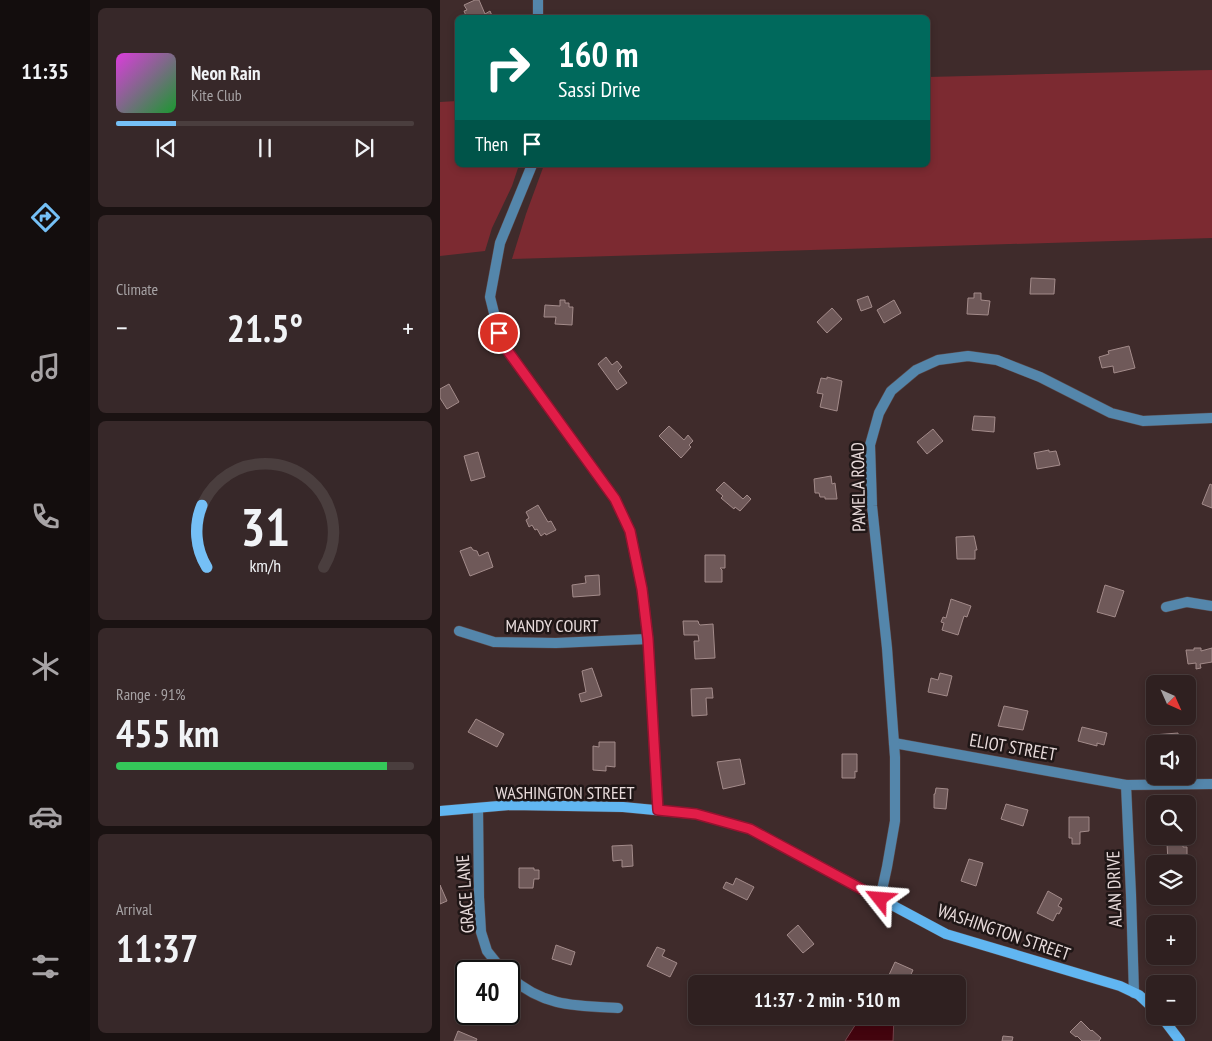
<!DOCTYPE html>
<html lang="en">
<head>
<meta charset="utf-8">
<style>
	body { margin:0; font-family:"PT Sans Narrow",sans-serif; background:#372829; color:#f1f3f6; height:100vh; display:flex; flex-direction:column; font-size:19px; white-space:nowrap }
	* { box-sizing:border-box; margin:0 }
	p { font-size:16px; color:#a7a3a5 }
	.icon { flex:none; width:28px; height:28px; fill:none; stroke:currentColor; stroke-width:2; stroke-linecap:round; stroke-linejoin:round }
	.map { position:relative; flex:1; overflow:hidden }
	.drawer { display:flex; flex-direction:column; gap:8px; padding:8px; background:#1a1212; width:350px }
	.drawer>* { flex:none }
	.hud { position:absolute; left:15px; top:15px; width:475px; height:152px; border-radius:8px; box-shadow:0 2px 8px #0003,0 0 0 1px #4a3e3e; background:#00695c; color:#fff; overflow:hidden }
	.needle { width:32px; rotate:135deg }
	.fabs { position:absolute; left:706px; top:675px; display:grid; gap:10px }
	.fabs a { display:grid; place-items:center; width:50px; height:50px; border-radius:8px; background:#2f2020; box-shadow:0 2px 8px #0003,0 0 0 1px #4a3e3e; font-size:25px }
	.speed { position:absolute; left:15px; top:960px; display:flex; gap:10px; font-size:25px; font-weight:700; text-align:center }
	.speed>* { display:grid; place-content:center; width:65px; height:65px; border-radius:50%; background:#2f2020; box-shadow:0 2px 8px #0003,0 0 0 1px #4a3e3e; line-height:1 }
	.speed .limit { border:2px solid #111; border-radius:8px; background:#fff; color:#111 }
	.pin { position:absolute; display:grid; place-items:center; width:42px; height:42px; color:#fff; margin:-21px; border:2px solid #fff; border-radius:50%; box-shadow:0 1px 5px #0007 }
	.me { position:absolute; width:55px; margin:-28px; rotate:298deg; stroke-linejoin:round; filter:drop-shadow(0 0 4px #0008) }
	.turn { display:flex; align-items:center; gap:18px; height:105px; padding:0 20px; font-size:22px }
	.turn .icon { width:65px; height:65px; stroke-width:2.5 }
	.turn b { display:block; font-size:35px; line-height:42px }
	.then { display:flex; align-items:center; height:48px; padding:0 20px; background:#0003; gap:10px; font-size:19px }
	.big { font-size:38px; font-weight:600; line-height:1.1 }
	.drawer .widget { flex:1; display:flex; flex-direction:column; justify-content:center; gap:8px; min-width:0; padding:0 18px; border-radius:8px; background:#372829 }
	.drawer .dial { align-items:center; gap:0 }
	.dial svg { height:130px; overflow:visible; fill:none; stroke:#4a3e3e; stroke-width:7; stroke-linecap:round; text-anchor:middle }
	.dial text { fill:#f1f3f6; stroke:none }
	.song { display:flex; align-items:center; gap:15px }
	.cover { width:60px; height:60px; border-radius:8px; background:linear-gradient(135deg,hsl(300 70% 55%),hsl(130 70% 35%)) }
	.played { height:5px; border-radius:2px; background:linear-gradient(90deg,#75c0f6 20%,#4a3e3e 20%) }
	.keys { display:flex; justify-content:space-around; direction:ltr }
	.heat { display:flex; justify-content:space-between; align-items:center; font-size:28px; direction:ltr }
	.charge { height:8px; border-radius:4px; background:linear-gradient(90deg,#34c759 91%,#4a3e3e 0) }
	.trip { position:absolute; left:248px; top:975px; width:278px; height:50px; border-radius:8px; background:#2f2020; box-shadow:0 2px 8px #0003,0 0 0 1px #4a3e3e; font-weight:600; line-height:50px; text-align:center }
	main { display:flex; flex:1; min-height:0 }
	.tabs { display:flex; flex-direction:column; width:90px; justify-content:space-around; align-items:center; background:#130d0d; color:#a7a3a5 }
	.tabs .icon { width:35px; height:35px }
	.tabs .current { color:#75c0f6 }
	.tabs b { font-size:22px; color:#f1f3f6 }
	.map>svg:first-child { display:block }
</style>
</head>
<body>
<main>
<nav class="tabs">
<b>11:35</b>
<svg class="icon current" aria-label="directions" viewBox="0 0 24 24"><path d="M12 3l9 9-9 9-9-9zM9 14v-3h6M13 9l2 2-2 2"/></svg>
<svg class="icon" aria-label="music" viewBox="0 0 24 24"><path d="M9 18V5l10-2v13"/><circle cx="6" cy="18" r="3"/><circle cx="16" cy="16" r="3"/></svg>
<svg class="icon" aria-label="phone" viewBox="0 0 24 24"><path d="M5 4h4l2 5-3 2q2 4 5 5l2-3 5 2v4C11 20 4 13 5 4z"/></svg>
<svg class="icon" aria-label="climate" viewBox="0 0 24 24"><path d="M12 3v18M4 7l16 10M4 17L20 7"/></svg>
<svg class="icon" aria-label="car" viewBox="0 0 24 24"><path d="M5 17H2v-5l4-1 3-4h7l3 4 3 1v5h-3M9 17h6M6 11h13"/><circle cx="7" cy="17" r="2"/><circle cx="17" cy="17" r="2"/></svg>
<svg class="icon" aria-label="filters" viewBox="0 0 24 24"><path d="M4 7h16M4 17h16"/><circle cx="9" cy="7" r="2"/><circle cx="15" cy="17" r="2"/></svg>
</nav>
<section class="drawer">
<div class="widget">
<div class="song"><i class="cover"></i><div><b>Neon Rain</b><p>Kite Club</p></div></div>
<div class="played"></div>
<div class="keys"><svg class="icon" aria-label="previous" viewBox="0 0 24 24"><path d="M18 5L8 12l10 7zM5 5v14"/></svg><svg class="icon" aria-label="pause" viewBox="0 0 24 24"><path d="M8 5v14M16 5v14"/></svg><svg class="icon" aria-label="next" viewBox="0 0 24 24"><path d="M6 5l10 7-10 7zM19 5v14"/></svg></div>
</div>
<div class="widget"><p>Climate</p>
<div class="heat"><a>−</a><b class="big">21.5°</b><a>+</a></div>
</div>
<div class="widget dial"><svg viewBox="0 0 100 80">
<path d="M14 69A42 42 0 1 1 86 69"/>
<path d="M14 69A42 42 0 0 1 11 31" stroke="#75c0f6"/>
<text x="50" y="56" font-size="32" font-weight="700">31</text>
<text x="50" y="72" font-size="11">km/h</text>
</svg></div>
<div class="widget"><p>Range · 91%</p><b class="big">455 km</b><div class="charge"></div></div>
<div class="widget"><p>Arrival</p><b class="big">11:37</b></div>
</section>
<div class="map">
<svg width="772" height="1041" viewBox="0 0 772 1041">
	<rect width="100%" height="100%" fill="#3f2b2b"/>
	<g fill="#7c2a31">
		<polygon points="772,70 772,238 72,259 86,214 104,165 488,165 488,77"/>
		<polygon points="17,101 18,165 79,165 72,186 52,228 45,251 0,256 0,102"/>
	</g>
	<polygon fill="#43040e" stroke="#74444c" points="421,1016 454,1016 453,1041 405,1041"/>
	<g fill="#6f5959" stroke="#a38b8a">
		<polygon points="35,0 39,0 45,14 50,11 53,18 27,18 24,11 27,10 24,5"/>
		<polygon points="591,278 615,279 614,294 590,294"/>
		<polygon points="534,293 541,293 541,300 550,301 548,315 527,314 528,298 534,298"/>
		<polygon points="428,296 432,307 421,311 417,300"/>
		<polygon points="120,300 125,300 125,303 129,303 129,307 133,307 132,325 115,324 116,317 104,317 105,305 120,306"/>
		<polygon points="454,300 461,313 444,323 437,310"/>
		<polygon points="392,308 402,319 387,333 377,322"/>
		<polygon points="689,346 695,368 674,373 673,366 662,368 659,357 669,354 668,351"/>
		<polygon points="166,357 172,365 177,361 182,367 178,371 187,383 177,390 158,364"/>
		<polygon points="387,377 402,381 397,411 380,407 383,394 377,393 381,378 387,379"/>
		<polygon points="9,384 19,402 7,409 0,398 0,389"/>
		<polygon points="534,416 555,417 554,432 532,430"/>
		<polygon points="229,426 244,440 248,435 253,441 249,445 251,447 241,458 219,436"/>
		<polygon points="493,429 503,441 487,454 477,442"/>
		<polygon points="609,450 609,452 616,451 620,465 597,469 594,453"/>
		<polygon points="38,452 45,477 31,481 24,456"/>
		<polygon points="391,476 392,484 395,483 397,499 385,499 385,497 380,497 379,493 375,493 374,479"/>
		<polygon points="284,482 303,499 307,495 311,499 300,511 295,507 294,509 281,498 283,496 276,490"/>
		<polygon points="770,484 772,485 772,508 762,504"/>
		<polygon points="98,505 108,522 111,521 116,530 106,535 105,533 101,536 97,529 95,530 92,525 89,527 86,520 89,518 86,512"/>
		<polygon points="534,536 537,550 535,550 535,559 517,559 516,537"/>
		<polygon points="31,547 33,550 37,551 39,556 48,552 53,567 30,576 20,551"/>
		<polygon points="265,555 285,555 285,568 280,568 282,570 282,582 265,582"/>
		<polygon points="159,575 160,595 133,597 132,585 146,583 145,576"/>
		<polygon points="665,585 684,591 675,617 657,612"/>
		<polygon points="511,599 531,606 527,617 524,616 518,635 502,630 504,623 501,622 503,617 506,618"/>
		<polygon points="243,621 258,621 259,624 260,625 273,624 275,658 255,659 254,641 259,641 258,635 244,635"/>
		<polygon points="754,648 761,648 761,651 772,648 772,662 760,664 761,668 756,669 756,663 748,664 746,650 754,650"/>
		<polygon points="152,668 162,696 141,702 139,694 146,692 142,671"/>
		<polygon points="500,673 512,676 507,696 488,692 491,678 498,680"/>
		<polygon points="272,688 273,698 266,698 267,715 252,716 251,689"/>
		<polygon points="564,706 588,711 583,730 558,726"/>
		<polygon points="36,719 64,734 57,747 28,732"/>
		<polygon points="642,727 667,733 664,745 657,743 657,746 638,741"/>
		<polygon points="738,733 739,744 715,744 715,752 713,752 713,735"/>
		<polygon points="159,742 175,742 175,767 166,766 166,771 153,770 153,746 159,747"/>
		<polygon points="402,754 417,754 417,772 415,771 415,778 402,778"/>
		<polygon points="300,759 305,784 283,789 277,762"/>
		<polygon points="496,788 508,789 506,809 494,808 494,794 495,794"/>
		<polygon points="566,804 588,810 583,826 561,819"/>
		<polygon points="629,817 649,817 649,831 640,832 640,844 632,844 632,838 629,838"/>
		<polygon points="725,836 743,836 743,847 747,847 747,856 743,856 743,862 728,862 727,843 725,843"/>
		<polygon points="192,845 193,866 182,867 182,860 173,861 172,846"/>
		<polygon points="529,859 543,863 536,886 521,881"/>
		<polygon points="79,868 94,868 94,870 99,870 99,879 94,879 93,888 79,888"/>
		<polygon points="296,878 314,887 307,900 283,888 286,882 293,885"/>
		<polygon points="0,885 7,901 0,904"/>
		<polygon points="608,891 622,899 618,906 622,908 619,914 617,913 613,921 597,913"/>
		<polygon points="358,925 374,944 363,953 347,935"/>
		<polygon points="116,945 135,952 131,965 112,959"/>
		<polygon points="217,947 225,950 222,956 237,963 230,977 207,966"/>
		<polygon points="455,962 473,970 467,983 449,975"/>
		<polygon points="516,1005 520,1006 518,1022 493,1017 516,1016"/>
		<polygon points="641,1021 651,1031 652,1030 661,1038 659,1041 642,1041 637,1036 636,1037 630,1032"/>
		<polygon points="18,1031 37,1039 36,1041 14,1041"/>
		<polygon points="563,1036 573,1037 572,1041 562,1041"/>
	</g>
	<g fill="none" stroke-linecap="round" stroke-linejoin="round">
		<defs>
			<g id="street">
				<polyline points="98,18 98,0"/>
				<polyline points="92,165 60,243 50,297 59,333 67,350 175,499 190,531 202,589 208,639 218,810"/>
				<polyline points="726,607 747,602 772,606"/>
				<polyline points="19,631 54,642 116,643 208,639"/>
				<polyline points="454,743 686,785 772,784"/>
				<polyline points="686,785 691,895 694,993"/>
				<polyline points="38,809 39,897 41,932 47,951 63,971"/>
				<polyline points="440,899 447,867 455,821 455,757 447,648 432,506 430,445 439,413 451,391 476,370 498,360 528,356 557,360 600,377 671,413 703,421 772,418"/>
				<path d="M 69,976 C 103,1007 136,1006 178,1008"/>
			</g>
			<g id="secondary">
				<polyline points="0,811 71,805 183,807 256,814 310,829 506,934 680,986 699,995 715,1010"/>
				<polyline points="721,1016 740,1041"/>
			</g>
		</defs>
		<use href="#street" stroke="#5a4747" stroke-width="11"/>
		<use href="#secondary" stroke="#5a4747" stroke-width="11"/>
		<use href="#street" stroke="#5486ab" stroke-width="10"/>
		<use href="#secondary" stroke="#61b6f1" stroke-width="10"/>
	</g>
	<g fill="none" stroke-linecap="round" stroke-linejoin="round">
		<defs>
			<polyline id="route" points="59,333 67,350 175,499 190,531 202,589 208,639 218,810 256,814 310,829 440,899"/>
		</defs>
		<use href="#route" stroke="#92132f" stroke-width="12"/>
		<use href="#route" stroke="#e11d48" stroke-width="9"/>
	</g>
	<g text-anchor="middle" dominant-baseline="central" stroke-width="5" stroke-linejoin="round" paint-order="stroke">
		<g font-size="18" fill="#e8dbdb" stroke="#1f1616">
			<text transform="translate(418 487) rotate(-91)">PAMELA ROAD</text>
			<text x="112" y="625">MANDY COURT</text>
			<text transform="translate(573 747) rotate(10)">ELIOT STREET</text>
			<text x="125" y="792">WASHINGTON STREET</text>
			<text transform="translate(674 889) rotate(-92)">ALAN DRIVE</text>
			<text transform="translate(25 894) rotate(-94)">GRACE LANE</text>
			<text transform="translate(564 932) rotate(19)">WASHINGTON STREET</text>
		</g>
	</g>
</svg>
<div class="fabs">
<a><svg class="needle" viewBox="-14 -14 28 28"><path d="M0-13l5 13h-10z" fill="#e53935"/><path d="M0 13l5-13h-10z" fill="#a7a3a5"/></svg></a>
<a><svg class="icon" aria-label="sound" viewBox="0 0 24 24"><path d="M4 9h4l5-4v14l-5-4H4zM17 9q2 3 0 6"/></svg></a>
<a><svg class="icon" aria-label="search" viewBox="0 0 24 24"><circle cx="10" cy="10" r="6"/><path d="M15 15l6 6"/></svg></a>
<a><svg class="icon" aria-label="layers" viewBox="0 0 24 24"><path d="M12 4l9 5-9 5-9-5zM3 14l9 5 9-5"/></svg></a>
<a>+</a>
<a>−</a>
</div>
<div class="speed"><div class="limit">40</div></div>
<div class="pin" style="left:59px;top:333px;background:#d93025"><svg class="icon" aria-label="arrive" viewBox="0 0 24 24"><path d="M6 21V4h12l-3 4 3 4H6"/></svg></div>
<svg class="me" style="left:440px;top:899px" viewBox="-20 -20 40 40"><path d="M0-17L14 15 0 8-14 15z" fill="#e11d48" stroke="#fff" stroke-width="4"/></svg>
<div class="trip">11:37 · 2 min · 510 m</div>
<div class="hud">
<div class="turn"><svg class="icon" aria-label="right" viewBox="0 0 24 24"><path d="M7 20v-9h11M14 6l5 5-5 5"/></svg><div><b>160 m</b>Sassi Drive</div></div>
<div class="then">Then<svg class="icon" aria-label="arrive" viewBox="0 0 24 24"><path d="M6 21V4h12l-3 4 3 4H6"/></svg></div>
</div>
</div>
</main>
</body>
</html>
